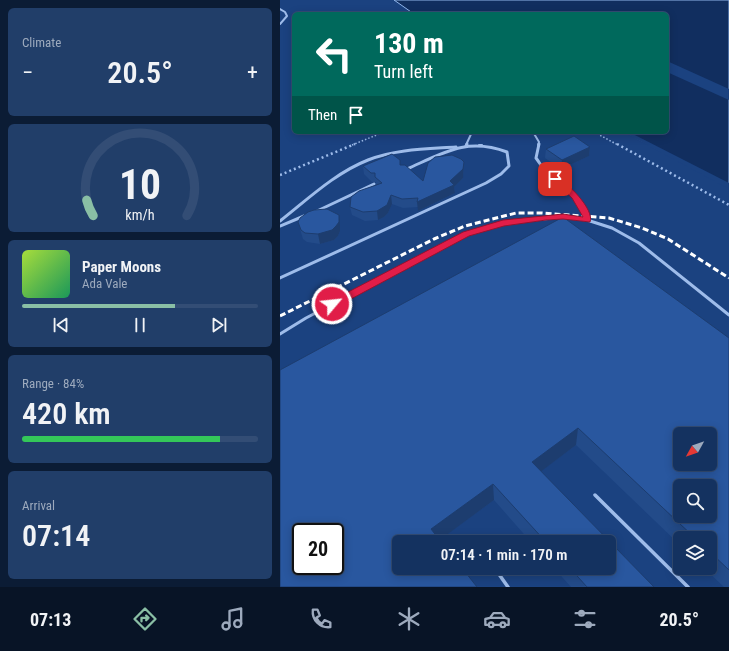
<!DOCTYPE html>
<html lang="en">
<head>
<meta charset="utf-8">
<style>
	body { margin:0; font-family:"Roboto Condensed",sans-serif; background:#213e69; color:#f1f3f6; height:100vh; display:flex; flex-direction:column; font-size:15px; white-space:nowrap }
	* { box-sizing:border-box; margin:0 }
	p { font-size:13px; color:#9daabd }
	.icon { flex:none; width:22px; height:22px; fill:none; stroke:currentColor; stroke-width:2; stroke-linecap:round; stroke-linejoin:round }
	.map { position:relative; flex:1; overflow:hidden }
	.details { display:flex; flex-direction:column; gap:8px; padding:8px; background:#0b1c35; width:280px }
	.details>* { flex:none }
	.banner { position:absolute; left:12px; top:12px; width:377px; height:122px; border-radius:6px; box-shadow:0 2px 10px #0003,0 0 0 1px #334d75; background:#00695c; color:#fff; overflow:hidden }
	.needle { width:26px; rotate:230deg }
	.buttons { position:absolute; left:393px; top:427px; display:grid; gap:8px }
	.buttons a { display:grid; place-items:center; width:44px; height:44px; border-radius:6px; background:#143260; box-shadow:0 2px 10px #0003,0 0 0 1px #334d75; font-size:20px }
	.speed { position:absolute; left:12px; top:523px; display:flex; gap:8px; font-size:20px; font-weight:700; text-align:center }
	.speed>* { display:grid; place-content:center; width:52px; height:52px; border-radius:50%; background:#143260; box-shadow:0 2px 10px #0003,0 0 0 1px #334d75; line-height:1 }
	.speed .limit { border:2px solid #111; border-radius:6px; background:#fff; color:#111 }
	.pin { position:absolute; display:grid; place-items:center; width:34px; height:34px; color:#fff; margin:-17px; border-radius:8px; box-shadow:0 2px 6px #0006 }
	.me { position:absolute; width:44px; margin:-22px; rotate:62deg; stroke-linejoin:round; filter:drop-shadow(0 0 3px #0008) }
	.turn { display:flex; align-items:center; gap:14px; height:84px; padding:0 16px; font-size:18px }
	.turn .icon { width:52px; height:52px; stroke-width:2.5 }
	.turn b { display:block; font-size:28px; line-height:34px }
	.then { display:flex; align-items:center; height:38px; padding:0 16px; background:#0003; gap:8px; font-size:15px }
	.big { font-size:30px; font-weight:600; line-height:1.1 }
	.details .tile { flex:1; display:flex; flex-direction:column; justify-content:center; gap:6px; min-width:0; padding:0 14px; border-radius:6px; background:#213e69 }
	.details .dial { align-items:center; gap:0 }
	.dial svg { height:104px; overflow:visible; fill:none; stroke:#334d75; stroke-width:7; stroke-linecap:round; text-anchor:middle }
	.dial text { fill:#f1f3f6; stroke:none }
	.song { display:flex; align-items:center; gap:12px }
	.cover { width:48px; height:48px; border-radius:6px; background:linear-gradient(135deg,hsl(80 70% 55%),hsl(150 70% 35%)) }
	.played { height:4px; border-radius:2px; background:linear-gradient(90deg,#8abfa5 65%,#334d75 65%) }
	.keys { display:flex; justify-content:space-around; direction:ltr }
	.heat { display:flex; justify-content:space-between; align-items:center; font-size:22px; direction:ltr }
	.charge { height:6px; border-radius:3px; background:linear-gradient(90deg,#34c759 84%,#334d75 0) }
	.trip { position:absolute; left:112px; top:535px; width:224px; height:40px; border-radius:6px; background:#143260; box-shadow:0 2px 10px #0003,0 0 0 1px #334d75; font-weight:600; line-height:40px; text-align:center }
	.tab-bar { display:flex; height:64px; justify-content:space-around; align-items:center; background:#081426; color:#9daabd }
	.tab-bar .icon { width:28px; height:28px }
	.tab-bar .on { color:#8abfa5 }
	.tab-bar b { font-size:18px; color:#f1f3f6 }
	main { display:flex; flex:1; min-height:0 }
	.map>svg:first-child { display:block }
</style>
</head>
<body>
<main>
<section class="details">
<div class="tile"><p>Climate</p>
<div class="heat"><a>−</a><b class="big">20.5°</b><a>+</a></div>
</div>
<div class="tile dial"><svg viewBox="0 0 100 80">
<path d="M14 69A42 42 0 1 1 86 69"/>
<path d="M14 69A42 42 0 0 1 9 57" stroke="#8abfa5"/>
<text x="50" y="56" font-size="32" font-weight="700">10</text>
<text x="50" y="72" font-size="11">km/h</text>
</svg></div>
<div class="tile">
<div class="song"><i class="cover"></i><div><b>Paper Moons</b><p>Ada Vale</p></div></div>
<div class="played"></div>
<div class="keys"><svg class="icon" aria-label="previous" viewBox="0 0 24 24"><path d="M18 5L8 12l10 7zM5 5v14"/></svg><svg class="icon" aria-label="pause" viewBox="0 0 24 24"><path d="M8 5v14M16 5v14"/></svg><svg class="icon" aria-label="next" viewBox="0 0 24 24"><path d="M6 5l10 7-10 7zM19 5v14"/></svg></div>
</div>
<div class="tile"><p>Range · 84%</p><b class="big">420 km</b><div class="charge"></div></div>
<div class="tile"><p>Arrival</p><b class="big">07:14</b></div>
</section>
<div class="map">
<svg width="449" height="587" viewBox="0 0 449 587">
	<rect width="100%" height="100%" fill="#1b4280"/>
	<polygon fill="#112e5f" stroke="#91b6ec" points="114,0 449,0 449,187 345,132 387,132 387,14 134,14"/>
	<g fill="#1b4280">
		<polygon points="387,61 449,89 449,100 387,72"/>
		<polygon points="343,132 349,132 449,183 449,189"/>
	</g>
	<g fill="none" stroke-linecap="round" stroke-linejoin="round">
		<g stroke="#9ebcea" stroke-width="1.5" stroke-dasharray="1.5 2" stroke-linecap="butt">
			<polyline points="314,132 338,145"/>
			<polyline points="72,145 104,132"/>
		</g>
		<g stroke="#9ebcea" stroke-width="2.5" stroke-dasharray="2 3" stroke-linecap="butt">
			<polyline points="337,144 449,205"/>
			<polyline points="0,175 75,144"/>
		</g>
		<g stroke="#9ebcea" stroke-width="2">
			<polyline points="0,9 5,12 7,16 0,24"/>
			<polyline points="253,132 259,142 258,145"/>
			<polyline points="186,145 192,132"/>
			<polyline points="199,145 202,145"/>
		</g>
		<g stroke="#9ebcea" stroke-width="3">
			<path d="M 259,144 L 256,158 C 259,162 262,167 265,171 C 281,189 300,194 307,220"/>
			<polyline points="186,146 187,144"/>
			<polyline points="37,211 94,184"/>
			<path d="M 0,221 C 28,199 55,173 88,160 C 116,149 147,149 176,147"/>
			<polyline points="0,226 24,216"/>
			<path d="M 0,278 L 206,183 L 221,174 L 229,166 L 227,152 C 187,137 163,153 127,169"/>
			<polyline points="0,334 26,318 186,234 223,223 283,217 307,220 332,228 359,243 449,315"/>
		</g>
		<g stroke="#9ebcea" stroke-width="3.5">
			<polyline points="315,495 408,587"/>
			<polyline points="216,570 228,587"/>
		</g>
		<polyline stroke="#fff" stroke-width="3" stroke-dasharray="6 3" stroke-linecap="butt" points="0,316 154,239 185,226 236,213 262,213 329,218 362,228 388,239 449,278"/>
	</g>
	<g fill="#234b89">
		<polygon points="310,147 309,156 281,169 265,158 266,149"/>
		<polygon points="120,160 120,165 143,181 184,162 183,178 174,187 175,193 138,211 138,207 123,208 112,204 108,213 104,217 98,220 85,221 72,215 70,207 96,185 96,182 92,182 84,174 83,166"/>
		<polygon points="18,222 60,225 60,231 58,236 54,240 40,244 27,242 23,239"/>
		<polygon points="449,338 449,587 444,587 424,568 430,568 430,538 400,538 400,545 296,445 261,471 374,587 291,587 274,568 329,568 329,542 251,542 214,500 159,540 0,587"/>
	</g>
	<g fill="#1d3d6f">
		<polygon points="310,147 309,156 281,169 282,160"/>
		<polygon points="184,162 183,178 174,187 175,193 138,211 137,202 170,181"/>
		<polygon points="111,195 112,204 108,213 104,217 98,220 97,211"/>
		<polygon points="59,215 60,225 60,231 58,236 54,240 40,244 38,234"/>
		<polygon points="298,428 296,445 251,479 252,462"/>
		<polygon points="213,484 214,500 157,542 151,529"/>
	</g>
	<g fill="#29579f" stroke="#1d3d6f" fill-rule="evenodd">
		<polygon points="294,136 310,147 282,160 266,149"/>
		<polygon points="112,154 120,160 120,165 125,165 143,181 148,163 155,157 172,155 181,159 184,162 183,169 170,181 174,185 137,202 138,198 122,199 111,195 107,205 97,211 83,212 70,207 71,197 79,191 102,183 95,177 95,173 91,173 83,166"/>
		<polygon points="47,209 59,215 59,222 56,226 52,230 38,234 25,233 21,230 18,222 20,218 28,212 34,210"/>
		<path d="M 283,217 L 449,338 L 449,570 L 430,552 L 430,538 L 415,538 L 298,428 L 252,462 L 374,587 L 307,587 L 290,568 L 329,568 L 329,542 L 266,542 L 213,484 L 151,529 L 161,542 L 119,542 L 119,568 L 182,568 L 197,587 L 0,587 L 0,370 ZM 400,434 L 430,434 L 430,464 L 400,464 ZM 400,486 L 430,486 L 430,516 L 400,516 ZM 21,532 L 55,532 L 55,566 L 21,566 Z"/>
	</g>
	<path fill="#e11d48" stroke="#92132f" d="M 275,177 C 287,181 315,210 310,222 L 283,219 L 266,220 L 224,226 L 189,236 L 56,307 L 49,307 L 48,304 L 49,302 L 183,232 L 223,220 L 283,214 L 303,217 L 292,198 L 271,179 Z"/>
</svg>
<div class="buttons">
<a><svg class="needle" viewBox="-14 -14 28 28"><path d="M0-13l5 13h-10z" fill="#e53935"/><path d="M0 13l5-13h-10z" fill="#9daabd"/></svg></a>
<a><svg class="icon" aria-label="search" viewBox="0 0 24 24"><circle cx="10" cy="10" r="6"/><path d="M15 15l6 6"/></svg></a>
<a><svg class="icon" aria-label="layers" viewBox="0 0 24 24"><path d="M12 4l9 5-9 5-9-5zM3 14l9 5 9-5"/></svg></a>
</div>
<div class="speed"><div class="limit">20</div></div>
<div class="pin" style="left:275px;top:179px;background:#d93025"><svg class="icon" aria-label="arrive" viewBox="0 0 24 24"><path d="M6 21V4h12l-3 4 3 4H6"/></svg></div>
<svg class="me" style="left:52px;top:304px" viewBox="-20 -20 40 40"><circle r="17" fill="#e11d48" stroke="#fff" stroke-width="3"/><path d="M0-11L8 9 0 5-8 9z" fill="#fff"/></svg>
<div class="trip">07:14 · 1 min · 170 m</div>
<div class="banner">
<div class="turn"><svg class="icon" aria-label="left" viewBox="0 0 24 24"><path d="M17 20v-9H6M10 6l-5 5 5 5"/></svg><div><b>130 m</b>Turn left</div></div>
<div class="then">Then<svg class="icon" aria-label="arrive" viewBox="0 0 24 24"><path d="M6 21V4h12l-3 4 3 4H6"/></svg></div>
</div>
</div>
</main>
<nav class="tab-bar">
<b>07:13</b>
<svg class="icon on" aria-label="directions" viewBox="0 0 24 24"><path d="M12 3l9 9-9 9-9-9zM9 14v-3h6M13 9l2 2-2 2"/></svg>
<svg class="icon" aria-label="music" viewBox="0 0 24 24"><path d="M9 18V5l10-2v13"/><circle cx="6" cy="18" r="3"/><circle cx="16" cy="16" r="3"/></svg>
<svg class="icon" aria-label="phone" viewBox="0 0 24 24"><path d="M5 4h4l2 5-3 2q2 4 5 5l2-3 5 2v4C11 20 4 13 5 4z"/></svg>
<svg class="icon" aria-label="climate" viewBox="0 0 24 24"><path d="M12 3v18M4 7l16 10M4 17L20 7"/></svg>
<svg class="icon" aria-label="car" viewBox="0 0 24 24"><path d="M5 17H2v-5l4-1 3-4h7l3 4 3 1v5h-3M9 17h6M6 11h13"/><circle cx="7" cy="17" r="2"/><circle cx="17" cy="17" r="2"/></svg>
<svg class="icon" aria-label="filters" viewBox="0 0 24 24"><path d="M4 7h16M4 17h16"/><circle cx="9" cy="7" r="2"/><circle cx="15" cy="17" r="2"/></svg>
<b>20.5°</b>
</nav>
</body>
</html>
